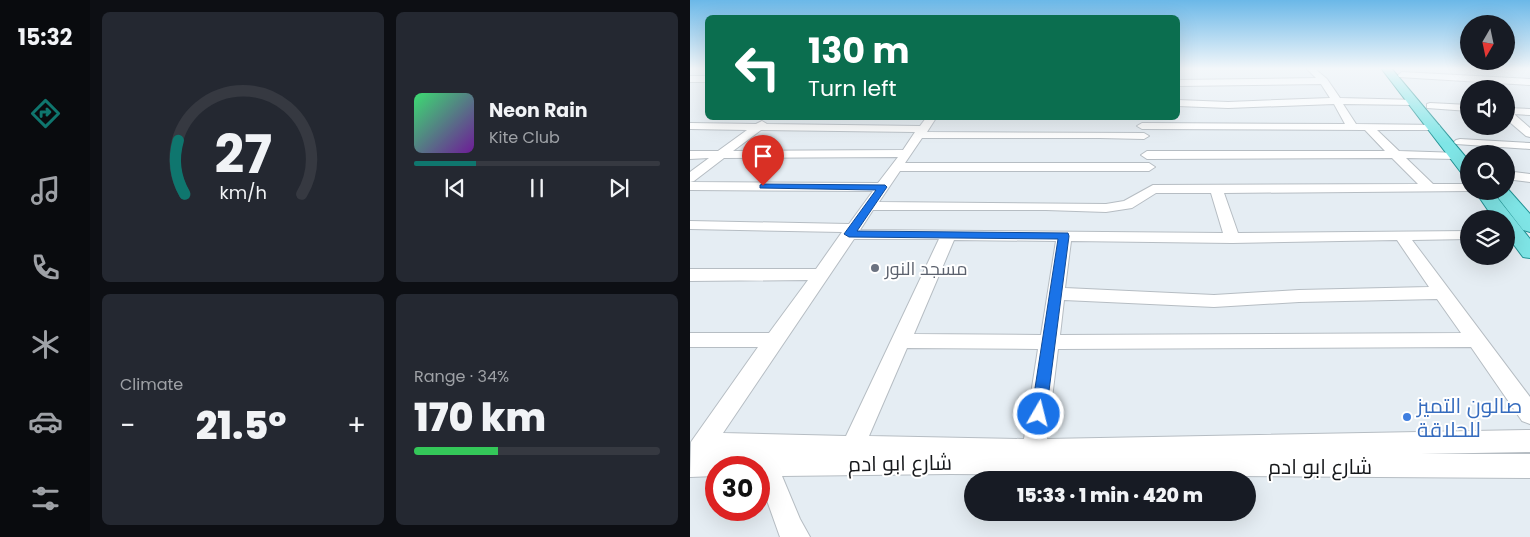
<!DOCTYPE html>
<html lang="en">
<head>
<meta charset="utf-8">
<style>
	body { margin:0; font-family:Poppins,Cairo,sans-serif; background:#242831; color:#f1f3f6; height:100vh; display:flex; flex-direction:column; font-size:19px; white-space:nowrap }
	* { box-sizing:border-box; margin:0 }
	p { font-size:16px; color:#9ea1a6 }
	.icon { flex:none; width:28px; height:28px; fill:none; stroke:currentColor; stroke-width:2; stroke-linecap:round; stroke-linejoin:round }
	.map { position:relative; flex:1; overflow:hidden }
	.sheet { display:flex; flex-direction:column; gap:12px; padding:12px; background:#0d0f14; width:600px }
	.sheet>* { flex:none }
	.top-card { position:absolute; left:15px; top:15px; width:475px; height:105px; border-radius:8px; box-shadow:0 5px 20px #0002; background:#0b6e4f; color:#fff; overflow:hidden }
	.needle { width:32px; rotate:189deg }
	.buttons { position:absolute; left:770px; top:15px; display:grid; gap:10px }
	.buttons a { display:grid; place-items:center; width:55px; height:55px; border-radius:50%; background:#171b24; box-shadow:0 5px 20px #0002; font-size:25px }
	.speed { position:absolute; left:15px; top:456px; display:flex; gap:10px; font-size:25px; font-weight:700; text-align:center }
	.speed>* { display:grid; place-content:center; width:65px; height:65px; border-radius:50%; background:#171b24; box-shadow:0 5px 20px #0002; line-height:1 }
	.speed .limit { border:8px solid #d22; background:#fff; color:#111 }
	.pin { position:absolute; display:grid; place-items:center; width:42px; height:42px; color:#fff; margin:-51px -21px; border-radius:50% 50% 50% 0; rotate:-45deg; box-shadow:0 0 5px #0007 }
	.pin .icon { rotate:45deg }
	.me { position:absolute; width:55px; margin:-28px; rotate:8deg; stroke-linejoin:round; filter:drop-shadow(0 0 4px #0008) }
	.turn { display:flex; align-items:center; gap:18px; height:105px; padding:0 20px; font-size:22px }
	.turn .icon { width:65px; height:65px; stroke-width:2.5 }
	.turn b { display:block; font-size:35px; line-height:42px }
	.big { font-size:38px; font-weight:800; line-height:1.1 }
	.sheet .card { flex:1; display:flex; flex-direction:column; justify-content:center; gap:8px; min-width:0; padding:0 18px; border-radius:8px; background:#242831 }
	.sheet .dial { align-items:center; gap:0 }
	.dial svg { height:130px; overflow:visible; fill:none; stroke:#363941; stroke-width:7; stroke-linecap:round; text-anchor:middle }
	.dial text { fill:#f1f3f6; stroke:none }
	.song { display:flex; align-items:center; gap:15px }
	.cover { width:60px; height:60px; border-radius:8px; background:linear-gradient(135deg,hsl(140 70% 55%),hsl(280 70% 35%)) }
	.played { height:5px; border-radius:2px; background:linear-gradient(90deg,#0f766e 25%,#363941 25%) }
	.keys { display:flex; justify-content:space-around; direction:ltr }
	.heat { display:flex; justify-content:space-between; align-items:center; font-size:28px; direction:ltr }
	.charge { height:8px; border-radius:4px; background:linear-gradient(90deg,#34c759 34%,#363941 0) }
	.sheet .tiles { flex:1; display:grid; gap:12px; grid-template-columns:repeat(2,1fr) }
	.trip { position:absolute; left:274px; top:471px; width:292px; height:50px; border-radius:25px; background:#171b24; box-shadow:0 5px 20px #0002; font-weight:800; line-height:50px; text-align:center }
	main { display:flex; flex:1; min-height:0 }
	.dock { display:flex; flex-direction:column; width:90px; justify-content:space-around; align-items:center; background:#090b0e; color:#9ea1a6 }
	.dock .icon { width:35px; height:35px }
	.dock .current { color:#0f766e }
	.dock b { font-size:22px; color:#f1f3f6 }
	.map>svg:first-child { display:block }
</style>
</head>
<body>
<main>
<nav class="dock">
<b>15:32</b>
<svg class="icon current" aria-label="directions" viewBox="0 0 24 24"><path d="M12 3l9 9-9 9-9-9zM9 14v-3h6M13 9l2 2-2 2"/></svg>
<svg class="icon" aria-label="music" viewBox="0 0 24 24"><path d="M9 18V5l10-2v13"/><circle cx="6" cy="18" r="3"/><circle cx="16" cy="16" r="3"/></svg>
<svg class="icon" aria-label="phone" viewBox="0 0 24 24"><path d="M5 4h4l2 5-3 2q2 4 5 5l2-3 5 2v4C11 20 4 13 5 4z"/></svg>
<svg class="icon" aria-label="climate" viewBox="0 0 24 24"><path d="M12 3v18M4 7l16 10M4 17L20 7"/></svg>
<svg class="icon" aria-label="car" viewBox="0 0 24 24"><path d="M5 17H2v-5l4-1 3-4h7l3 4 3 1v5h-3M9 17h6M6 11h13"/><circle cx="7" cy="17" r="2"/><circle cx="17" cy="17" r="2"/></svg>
<svg class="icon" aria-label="filters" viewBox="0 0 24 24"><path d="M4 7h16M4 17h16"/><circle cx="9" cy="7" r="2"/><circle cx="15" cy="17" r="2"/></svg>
</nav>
<section class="sheet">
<div class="tiles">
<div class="card dial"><svg viewBox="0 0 100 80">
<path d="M14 69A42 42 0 1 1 86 69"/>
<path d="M14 69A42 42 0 0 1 10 36" stroke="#0f766e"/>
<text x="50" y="56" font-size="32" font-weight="700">27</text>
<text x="50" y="72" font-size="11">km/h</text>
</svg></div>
<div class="card">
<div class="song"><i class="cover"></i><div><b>Neon Rain</b><p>Kite Club</p></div></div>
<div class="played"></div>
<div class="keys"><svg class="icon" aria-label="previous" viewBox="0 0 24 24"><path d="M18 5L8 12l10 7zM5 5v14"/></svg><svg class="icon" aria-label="pause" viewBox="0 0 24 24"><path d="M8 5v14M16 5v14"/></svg><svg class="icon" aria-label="next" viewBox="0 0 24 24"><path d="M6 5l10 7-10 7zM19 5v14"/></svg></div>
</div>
<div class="card"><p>Climate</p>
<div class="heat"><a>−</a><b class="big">21.5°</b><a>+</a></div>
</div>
<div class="card"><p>Range · 34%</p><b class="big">170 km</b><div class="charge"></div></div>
</div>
</section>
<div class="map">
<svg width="840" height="537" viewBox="0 0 840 537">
	<rect width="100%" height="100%" fill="#e5edf3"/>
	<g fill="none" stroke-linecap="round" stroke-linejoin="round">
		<defs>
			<g id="minor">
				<path d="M 616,68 L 624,68 L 637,79 L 650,98 L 727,100 L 729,102 L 724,105 L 653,104 L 666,124 L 749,125 L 750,127 L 745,130 L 687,130 L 709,151 L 770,153 L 772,155 L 770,157 L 766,159 L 716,158 L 743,184 L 779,184 L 779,191 L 782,191 L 534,193 L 548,233 L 779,231 L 779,239 L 722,240 L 840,397 L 840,424 L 832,421 L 781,347 L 368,349 L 357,439 L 840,430 L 840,452 L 731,454 L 840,454 L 840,478 L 260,474 L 92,476 L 110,519 L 120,537 L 90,537 L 69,478 L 69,468 L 26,468 L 26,476 L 0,477 L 1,442 L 68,347 L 0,347 L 0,333 L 79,333 L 118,280 L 0,281 L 0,269 L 126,269 L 152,232 L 0,229 L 0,221 L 159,224 L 183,191 L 0,190 L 0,182 L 188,183 L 208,157 L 34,158 L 4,181 L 0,182 L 0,172 L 19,158 L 0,159 L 0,151 L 28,151 L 57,130 L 0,129 L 0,123 L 66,124 L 72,121 L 77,124 L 230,126 L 236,118 L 246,118 L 237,132 L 454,133 L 459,136 L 454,139 L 410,138 L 232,138 L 215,163 L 459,163 L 465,167 L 459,171 L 210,171 L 189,202 L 416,204 L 434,201 L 463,185 L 728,184 L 702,158 L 457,159 L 451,155 L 457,151 L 695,151 L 675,130 L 452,129 L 447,126 L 452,123 L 655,124 L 644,104 L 538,108 L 488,106 L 488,100 L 538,102 L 640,98 L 631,84 L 488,86 L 488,80 L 626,78 ZM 71,130 L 225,132 L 213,150 L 43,151 ZM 466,193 L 521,193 L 533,233 L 170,230 L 183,210 L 356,210 L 416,212 L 442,208 ZM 164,239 L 249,239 L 156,436 L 33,433 ZM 264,240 L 366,241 L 351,335 L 224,334 ZM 707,240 L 739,287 L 609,290 L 524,295 L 375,288 L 381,241 L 542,243 ZM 747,299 L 771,333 L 370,335 L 374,300 L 524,307 L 609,302 ZM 217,348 L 348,349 L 334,439 L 179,436 Z"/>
				<polygon points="712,72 840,79 840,85 709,77 708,75"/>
				<rect x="0" y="76" width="18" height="6"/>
				<polygon points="740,103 779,105 779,111 737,108 737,104"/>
				<polygon points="816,108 840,109 840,115 824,114 840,128 840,137 836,136 816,119"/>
				<polygon points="770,139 840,143 840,149 766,144 764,142 766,140"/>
				<polygon points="816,171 840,174 840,182 816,179"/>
			</g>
			<g id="major">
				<polygon points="691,68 701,68 779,161 779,177 773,175"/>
				<polygon points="816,187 840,214 840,232 833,230 803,191 816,191"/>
				<polygon points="785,191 802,191 840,239 840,258 833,257 816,234 816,219 804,219"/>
			</g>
		</defs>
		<use href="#minor" stroke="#b6bdc3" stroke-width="2"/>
		<use href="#major" stroke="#229294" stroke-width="2"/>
		<use href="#minor" fill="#fff" fill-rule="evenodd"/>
		<use href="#major" fill="#7fe5e6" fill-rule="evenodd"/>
	</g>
	<linearGradient id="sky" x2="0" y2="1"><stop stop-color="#6bb8e8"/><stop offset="0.48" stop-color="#f3f7fa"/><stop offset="1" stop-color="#f3f7fa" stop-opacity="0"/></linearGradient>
	<rect width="840" height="143" fill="url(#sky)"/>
	<polygon fill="#1a73e8" stroke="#114b97" points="73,184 195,185 197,187 167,231 378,233 379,236 356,414 354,419 349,421 343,419 341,414 368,239 159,237 154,234 186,190 70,188 70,185"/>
	<circle fill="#6b7280" stroke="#fff" stroke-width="2" cx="185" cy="268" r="5"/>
	<circle fill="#3f7fe0" stroke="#fff" stroke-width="2" cx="717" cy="417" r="5"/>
	<g text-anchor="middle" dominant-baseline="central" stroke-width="4" stroke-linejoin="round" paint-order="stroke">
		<g font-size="18" fill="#5b616d" stroke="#fff" text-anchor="start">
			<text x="195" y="268">مسجد النور</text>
		</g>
		<g font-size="21" fill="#366cbe" stroke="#fff" text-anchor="start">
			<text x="727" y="405">صالون التميز<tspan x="727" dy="24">للحلاقة</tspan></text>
		</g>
		<g font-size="21" fill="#16181b" stroke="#fff">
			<text transform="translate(210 463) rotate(-1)">شارع ابو ادم</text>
			<text x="630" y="466">شارع ابو ادم</text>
		</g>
	</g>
</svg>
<div class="buttons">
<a><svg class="needle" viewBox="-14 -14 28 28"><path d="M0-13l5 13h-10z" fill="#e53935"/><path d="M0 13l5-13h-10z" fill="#9ea1a6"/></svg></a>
<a><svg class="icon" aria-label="sound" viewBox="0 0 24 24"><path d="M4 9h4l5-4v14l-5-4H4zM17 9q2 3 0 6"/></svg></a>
<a><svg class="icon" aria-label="search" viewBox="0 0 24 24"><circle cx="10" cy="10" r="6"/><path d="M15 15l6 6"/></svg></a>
<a><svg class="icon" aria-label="layers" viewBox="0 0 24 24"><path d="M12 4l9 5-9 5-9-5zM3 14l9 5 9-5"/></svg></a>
</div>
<div class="speed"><div class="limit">30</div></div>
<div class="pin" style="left:73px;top:186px;background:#d93025"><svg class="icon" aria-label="arrive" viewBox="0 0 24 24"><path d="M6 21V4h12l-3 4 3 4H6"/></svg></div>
<svg class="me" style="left:349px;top:414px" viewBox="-20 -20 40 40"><circle r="17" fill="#1a73e8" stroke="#fff" stroke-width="3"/><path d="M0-11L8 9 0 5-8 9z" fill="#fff"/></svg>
<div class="trip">15:33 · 1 min · 420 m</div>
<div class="top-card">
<div class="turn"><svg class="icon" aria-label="left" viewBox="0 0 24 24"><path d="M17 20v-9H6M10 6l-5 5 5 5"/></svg><div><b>130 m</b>Turn left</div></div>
</div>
</div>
</main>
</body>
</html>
